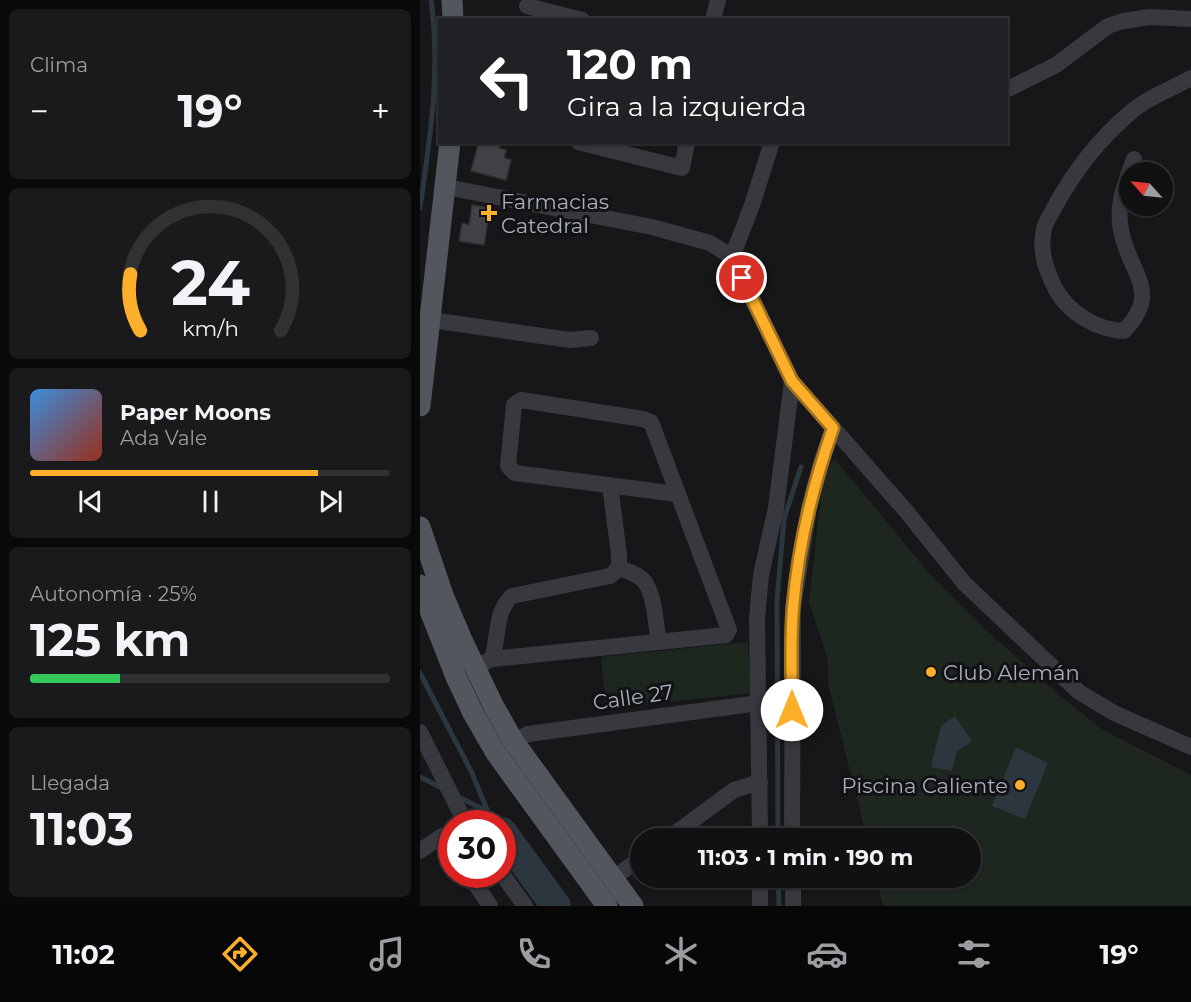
<!DOCTYPE html>
<html lang="es">
<head>
<meta charset="utf-8">
<style>
	body { margin:0; font-family:Montserrat,sans-serif; background:#1a1a1c; color:#f1f3f6; height:100vh; display:flex; flex-direction:column; font-size:22px; white-space:nowrap }
	* { box-sizing:border-box; margin:0 }
	p { font-size:20px; color:#9c9da0 }
	.icon { flex:none; width:33px; height:33px; fill:none; stroke:currentColor; stroke-width:2; stroke-linecap:round; stroke-linejoin:round }
	.map { position:relative; flex:1; overflow:hidden }
	.details { display:flex; flex-direction:column; gap:9px; padding:9px; background:#09090a; width:420px }
	.details>* { flex:none }
	.guide { position:absolute; left:18px; top:18px; width:570px; height:126px; border-radius:0px; box-shadow:0 2px 4px #0004,0 0 0 2px #303133; background:#202124; color:#fff; overflow:hidden }
	.needle { width:39px; rotate:297deg }
	.fabs { position:absolute; left:699px; top:162px; display:grid; gap:12px }
	.fabs a { display:grid; place-items:center; width:54px; height:54px; border-radius:50%; background:#111113; box-shadow:0 2px 4px #0004,0 0 0 2px #303133; font-size:30px }
	.speed { position:absolute; left:18px; top:810px; display:flex; gap:12px; font-size:30px; font-weight:700; text-align:center }
	.speed>* { display:grid; place-content:center; width:78px; height:78px; border-radius:50%; background:#111113; box-shadow:0 2px 4px #0004,0 0 0 2px #303133; line-height:1 }
	.speed .limit { border:9px solid #d22; background:#fff; color:#111 }
	.pin { position:absolute; display:grid; place-items:center; width:51px; height:51px; color:#fff; margin:-26px; border:3px solid #fff; border-radius:50%; box-shadow:0 2px 6px #0007 }
	.me { position:absolute; width:66px; margin:-33px; rotate:0deg; stroke-linejoin:round; filter:drop-shadow(0 0 4px #0008) }
	.turn { display:flex; align-items:center; gap:21px; height:126px; padding:0 30px; font-size:27px }
	.turn .icon { width:78px; height:78px; stroke-width:2.5 }
	.turn b { display:block; font-size:42px; line-height:51px }
	.big { font-size:45px; font-weight:700; line-height:1.1 }
	.details .widget { flex:1; display:flex; flex-direction:column; justify-content:center; gap:9px; min-width:0; padding:0 21px; border-radius:9px; background:#1a1a1c }
	.details .dial { align-items:center; gap:0 }
	.dial svg { height:156px; overflow:visible; fill:none; stroke:#303133; stroke-width:7; stroke-linecap:round; text-anchor:middle }
	.dial text { fill:#f1f3f6; stroke:none }
	.song { display:flex; align-items:center; gap:18px }
	.cover { width:72px; height:72px; border-radius:9px; background:linear-gradient(135deg,hsl(210 70% 55%),hsl(10 70% 35%)) }
	.played { height:6px; border-radius:3px; background:linear-gradient(90deg,#fcaf2b 80%,#303133 80%) }
	.keys { display:flex; justify-content:space-around; direction:ltr }
	.heat { display:flex; justify-content:space-between; align-items:center; font-size:33px; direction:ltr }
	.charge { height:9px; border-radius:4px; background:linear-gradient(90deg,#34c759 25%,#303133 0) }
	.trip { position:absolute; left:210px; top:828px; width:351px; height:60px; border-radius:30px; background:#111113; box-shadow:0 2px 4px #0004,0 0 0 2px #303133; font-weight:700; line-height:60px; text-align:center }
	.dock { display:flex; height:96px; justify-content:space-around; align-items:center; background:#070708; color:#9c9da0 }
	.dock .icon { width:42px; height:42px }
	.dock .current { color:#fcaf2b }
	.dock b { font-size:27px; color:#f1f3f6 }
	main { display:flex; flex:1; min-height:0 }
	.map>svg:first-child { display:block }
</style>
</head>
<body>
<main>
<section class="details">
<div class="widget"><p>Clima</p>
<div class="heat"><a>−</a><b class="big">19°</b><a>+</a></div>
</div>
<div class="widget dial"><svg viewBox="0 0 100 80">
<path d="M14 69A42 42 0 1 1 86 69"/>
<path d="M14 69A42 42 0 0 1 9 40" stroke="#fcaf2b"/>
<text x="50" y="56" font-size="32" font-weight="700">24</text>
<text x="50" y="72" font-size="11">km/h</text>
</svg></div>
<div class="widget">
<div class="song"><i class="cover"></i><div><b>Paper Moons</b><p>Ada Vale</p></div></div>
<div class="played"></div>
<div class="keys"><svg class="icon" aria-label="previous" viewBox="0 0 24 24"><path d="M18 5L8 12l10 7zM5 5v14"/></svg><svg class="icon" aria-label="pause" viewBox="0 0 24 24"><path d="M8 5v14M16 5v14"/></svg><svg class="icon" aria-label="next" viewBox="0 0 24 24"><path d="M6 5l10 7-10 7zM19 5v14"/></svg></div>
</div>
<div class="widget"><p>Autonomía · 25%</p><b class="big">125 km</b><div class="charge"></div></div>
<div class="widget"><p>Llegada</p><b class="big">11:03</b></div>
</section>
<div class="map">
<svg width="771" height="906" viewBox="0 0 771 906">
	<rect width="100%" height="100%" fill="#171719"/>
	<g fill="#1e271f">
		<polygon points="415,459 508,572 558,623 640,696 683,730 771,775 771,906 463,906 456,878 550,878 550,838 447,838 409,688 407,656 389,602 404,469"/>
		<polygon points="328,642 331,693 186,709 181,657"/>
	</g>
	<g fill="#2c363e">
		<polygon points="535,716 552,741 537,751 532,771 511,767 521,726"/>
		<polygon points="596,747 628,763 605,819 572,806"/>
	</g>
	<g fill="none" stroke-linecap="round" stroke-linejoin="round">
		<g stroke="#2c363e" stroke-width="5">
			<path d="M 0,208 C 10,138 21,71 11,0"/>
			<polyline points="0,673 52,773 68,812"/>
			<polyline points="0,777 24,789"/>
			<polyline points="37,796 68,812"/>
			<polyline points="358,838 357,600 364,519 381,467"/>
			<polyline points="358,878 359,906"/>
		</g>
		<polyline stroke="#2c363e" stroke-width="30" points="82,832 136,906"/>
	</g>
	<g fill="#414246" stroke="#313135" stroke-width="1.5">
		<polygon points="59,142 81,142 79,148 86,150 84,158 91,160 86,180 51,171"/>
		<polygon points="52,205 70,208 64,245 39,241 42,223 49,225"/>
	</g>
	<g fill="none" stroke-linecap="round" stroke-linejoin="round">
		<g stroke="#37393e" stroke-width="16">
			<polyline points="107,6 162,20"/>
			<polyline points="293,20 298,0"/>
			<polyline points="586,90 636,65 688,26 703,21 730,17 771,19"/>
			<polyline points="158,142 262,168 267,142"/>
			<path d="M 714,159 C 705,183 696,204 701,230 C 708,272 743,291 704,331 C 677,330 649,313 636,290 C 626,270 619,252 624,229 C 625,222 631,215 634,208 C 653,173 680,138 711,112 C 728,97 752,89 771,78"/>
			<polyline points="26,187 232,227 290,243 312,257 372,381 486,511 544,583 659,692 694,713 771,747"/>
			<polyline points="312,257 332,205 352,142"/>
			<polyline points="11,320 150,340 171,338"/>
			<path d="M 199,568 C 207,571 218,574 224,581 C 236,597 235,624 239,642"/>
			<polyline points="72,659 306,635 309,630 231,422 223,419 101,400 94,405 88,466 95,473 257,494"/>
			<path d="M 63,663 L 72,659 C 79,637 74,613 92,596 L 190,576 L 199,568 L 199,555 L 190,485"/>
			<polyline points="0,732 46,824"/>
			<polyline points="94,742 108,734 339,703"/>
			<polyline points="249,838 314,790 340,782"/>
			<polyline points="340,838 337,618 341,575 356,508 372,381"/>
			<polyline points="372,838 373,607 389,508 401,463 413,428"/>
			<polyline points="0,851 22,836 32,850"/>
			<polyline points="49,874 70,906"/>
			<polyline points="82,874 105,906"/>
			<polyline points="193,878 220,859"/>
			<polyline points="340,878 340,906"/>
			<polyline points="373,878 373,906"/>
		</g>
		<g stroke="#53565d" stroke-width="21">
			<polyline points="32,0 33,20"/>
			<polyline points="0,406 30,142"/>
			<polyline points="0,527 23,595 42,640 73,705 94,742 213,906"/>
			<polyline points="0,585 36,677 53,713 76,753 187,906"/>
		</g>
	</g>
	<g fill="none" stroke-linecap="round" stroke-linejoin="round">
		<defs>
			<path id="route" d="M 322,278 L 372,381 L 413,428 C 393,485 378,547 373,608 C 370,642 372,676 372,710"/>
		</defs>
		<use href="#route" stroke="#a4721c" stroke-width="15"/>
		<use href="#route" stroke="#fcaf2b" stroke-width="10"/>
	</g>
	<g fill="#fcaf2b" stroke="#121214" stroke-width="2">
		<path d="M66 204h6v6h6v6h-6v6h-6v-6h-6v-6h6z"/>
		<circle cx="511" cy="672" r="6"/>
		<circle cx="600" cy="785" r="6"/>
	</g>
	<g text-anchor="middle" dominant-baseline="central" stroke-width="6" stroke-linejoin="round" paint-order="stroke">
		<g font-size="21" fill="#a8aeba" stroke="#121214" text-anchor="start">
			<text x="81" y="201">Farmacias<tspan x="81" dy="24">Catedral</tspan></text>
			<text x="523" y="672">Club Alemán</text>
			<text x="588" y="785" text-anchor="end">Piscina Caliente</text>
		</g>
		<g font-size="21" fill="#a8aeba" stroke="#121214">
			<text transform="translate(213 697) rotate(-8)">Calle 27</text>
		</g>
	</g>
</svg>
<div class="fabs">
<a><svg class="needle" viewBox="-14 -14 28 28"><path d="M0-13l5 13h-10z" fill="#e53935"/><path d="M0 13l5-13h-10z" fill="#9c9da0"/></svg></a>
</div>
<div class="speed"><div class="limit">30</div></div>
<div class="pin" style="left:322px;top:278px;background:#d93025"><svg class="icon" aria-label="arrive" viewBox="0 0 24 24"><path d="M6 21V4h12l-3 4 3 4H6"/></svg></div>
<svg class="me" style="left:372px;top:710px" viewBox="-20 -20 40 40"><circle r="19" fill="#fff"/><path d="M0-13L10 11 0 6-10 11z" fill="#fcaf2b"/></svg>
<div class="trip">11:03 · 1 min · 190 m</div>
<div class="guide">
<div class="turn"><svg class="icon" aria-label="left" viewBox="0 0 24 24"><path d="M17 20v-9H6M10 6l-5 5 5 5"/></svg><div><b>120 m</b>Gira a la izquierda</div></div>
</div>
</div>
</main>
<nav class="dock">
<b>11:02</b>
<svg class="icon current" aria-label="directions" viewBox="0 0 24 24"><path d="M12 3l9 9-9 9-9-9zM9 14v-3h6M13 9l2 2-2 2"/></svg>
<svg class="icon" aria-label="music" viewBox="0 0 24 24"><path d="M9 18V5l10-2v13"/><circle cx="6" cy="18" r="3"/><circle cx="16" cy="16" r="3"/></svg>
<svg class="icon" aria-label="phone" viewBox="0 0 24 24"><path d="M5 4h4l2 5-3 2q2 4 5 5l2-3 5 2v4C11 20 4 13 5 4z"/></svg>
<svg class="icon" aria-label="climate" viewBox="0 0 24 24"><path d="M12 3v18M4 7l16 10M4 17L20 7"/></svg>
<svg class="icon" aria-label="car" viewBox="0 0 24 24"><path d="M5 17H2v-5l4-1 3-4h7l3 4 3 1v5h-3M9 17h6M6 11h13"/><circle cx="7" cy="17" r="2"/><circle cx="17" cy="17" r="2"/></svg>
<svg class="icon" aria-label="filters" viewBox="0 0 24 24"><path d="M4 7h16M4 17h16"/><circle cx="9" cy="7" r="2"/><circle cx="15" cy="17" r="2"/></svg>
<b>19°</b>
</nav>
</body>
</html>
